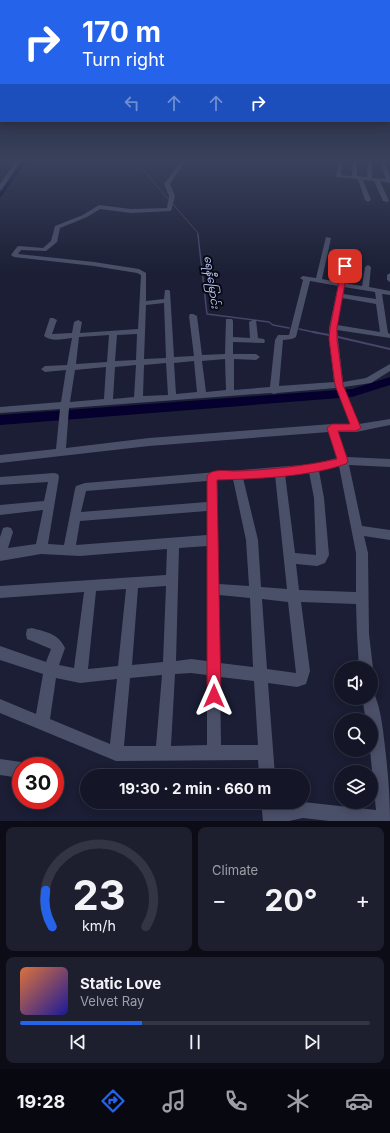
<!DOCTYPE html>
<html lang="en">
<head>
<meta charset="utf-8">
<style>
	body { margin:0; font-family:Inter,"Noto Sans Myanmar",sans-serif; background:#1d1f2f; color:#f1f3f6; height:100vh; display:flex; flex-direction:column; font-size:15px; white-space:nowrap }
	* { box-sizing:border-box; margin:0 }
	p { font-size:13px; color:#9d9fa7 }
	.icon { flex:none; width:22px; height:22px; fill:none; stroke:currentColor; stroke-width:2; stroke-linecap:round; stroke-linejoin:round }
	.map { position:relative; height:821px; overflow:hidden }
	.details { display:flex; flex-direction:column; gap:6px; padding:6px; background:#0b0c15; flex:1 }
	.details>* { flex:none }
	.top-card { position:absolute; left:0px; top:0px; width:390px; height:122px; box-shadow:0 2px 10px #0003,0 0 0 1px #333544; background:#2563eb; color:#fff; overflow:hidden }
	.controls { position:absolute; left:334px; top:661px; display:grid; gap:8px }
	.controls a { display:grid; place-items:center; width:44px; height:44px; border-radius:50%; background:#141627; box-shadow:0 2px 10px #0003,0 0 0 1px #333544; font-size:20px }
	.speed { position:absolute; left:12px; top:757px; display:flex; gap:8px; font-size:20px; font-weight:700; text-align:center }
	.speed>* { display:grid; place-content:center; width:52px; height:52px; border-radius:50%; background:#141627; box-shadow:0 2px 10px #0003,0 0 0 1px #333544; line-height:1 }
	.speed .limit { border:6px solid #d22; background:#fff; color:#111 }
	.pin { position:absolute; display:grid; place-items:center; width:34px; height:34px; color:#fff; margin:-17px; border-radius:8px; box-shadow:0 2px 6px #0006 }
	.me { position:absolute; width:44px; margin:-22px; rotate:0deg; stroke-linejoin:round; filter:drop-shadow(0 0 3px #0008) }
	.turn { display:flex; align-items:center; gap:14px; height:84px; padding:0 16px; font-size:18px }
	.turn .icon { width:52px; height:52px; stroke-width:2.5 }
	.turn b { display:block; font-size:28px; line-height:34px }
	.lanes { display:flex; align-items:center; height:38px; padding:0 16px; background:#0003; justify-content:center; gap:20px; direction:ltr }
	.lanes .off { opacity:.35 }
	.big { font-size:30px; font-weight:700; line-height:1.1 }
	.details .card { flex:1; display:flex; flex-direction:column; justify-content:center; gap:6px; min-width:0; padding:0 14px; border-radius:8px; background:#1d1f2f }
	.details .dial { align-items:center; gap:0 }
	.dial svg { height:104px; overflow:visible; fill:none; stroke:#333544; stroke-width:7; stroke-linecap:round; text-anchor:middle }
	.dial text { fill:#f1f3f6; stroke:none }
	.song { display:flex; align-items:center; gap:12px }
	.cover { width:48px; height:48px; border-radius:6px; background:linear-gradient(135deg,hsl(20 70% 55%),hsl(240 70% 35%)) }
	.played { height:4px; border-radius:2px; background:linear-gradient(90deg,#2563eb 35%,#333544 35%) }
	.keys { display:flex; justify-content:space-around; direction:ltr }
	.heat { display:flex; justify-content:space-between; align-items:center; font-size:22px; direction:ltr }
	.details .tiles { flex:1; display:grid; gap:6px; grid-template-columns:1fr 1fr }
	.card:last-child { grid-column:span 2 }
	.trip { position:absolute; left:80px; top:769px; width:230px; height:40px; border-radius:20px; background:#141627; box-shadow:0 2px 10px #0003,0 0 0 1px #333544; font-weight:700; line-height:40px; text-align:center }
	.dock { display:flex; height:64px; justify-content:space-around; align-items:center; background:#080910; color:#9d9fa7 }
	.dock .icon { width:28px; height:28px }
	.dock .active { color:#2563eb }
	.dock b { font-size:18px; color:#f1f3f6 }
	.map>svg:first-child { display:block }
</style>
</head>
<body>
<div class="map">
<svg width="390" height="821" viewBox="0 0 390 821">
	<rect width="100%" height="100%" fill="#1b1e34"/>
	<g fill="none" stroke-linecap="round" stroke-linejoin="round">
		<g stroke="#484569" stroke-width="1">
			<polyline points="135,160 168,199"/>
			<polyline points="172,203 198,233 198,236"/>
		</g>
		<g stroke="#484569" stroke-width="1.5">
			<polyline points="198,235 207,314 269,322 273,325 289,328"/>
			<polyline points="299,329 318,333"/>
		</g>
		<g stroke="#484569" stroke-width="2">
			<polyline points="313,332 329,335"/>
			<polyline points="338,337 390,349"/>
		</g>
		<polygon fill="#05002d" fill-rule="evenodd" points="23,160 27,160 1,197 0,197 0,193"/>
		<polygon fill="#05002d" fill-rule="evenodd" points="390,377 390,385 352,397 0,425 0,415 352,389"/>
		<g fill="#4b5069" fill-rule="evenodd">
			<polygon points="17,160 21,160 2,189 0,190 0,184"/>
			<path d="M 182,160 L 186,160 L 170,184 L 175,196 L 171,211 L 131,213 L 100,209 L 87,217 L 60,228 L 57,242 L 46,251 L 21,250 L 18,254 L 94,262 L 139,269 L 146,273 L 146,301 L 164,299 L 165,290 L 169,290 L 170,291 L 174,357 L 194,356 L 189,316 L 190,314 L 193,314 L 197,316 L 202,355 L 225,354 L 226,319 L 232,319 L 233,321 L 233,337 L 250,338 L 249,322 L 253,320 L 256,320 L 258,338 L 264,339 L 265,341 L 264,343 L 233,342 L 233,354 L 256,354 L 260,357 L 256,360 L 234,359 L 234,390 L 270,387 L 275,340 L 278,335 L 289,335 L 303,280 L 300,278 L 303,276 L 316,278 L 326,237 L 331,238 L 322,279 L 338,282 L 342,265 L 345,263 L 348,265 L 345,283 L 362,286 L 365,267 L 368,265 L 371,267 L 369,287 L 390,291 L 390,295 L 382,294 L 388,333 L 390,334 L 390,338 L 337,330 L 343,382 L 366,378 L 390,364 L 390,371 L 371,383 L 344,387 L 359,424 L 390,419 L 390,425 L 356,432 L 338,432 L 347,457 L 390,459 L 390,467 L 349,465 L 362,526 L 390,530 L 390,540 L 364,536 L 368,553 L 369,634 L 373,668 L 371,672 L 371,668 L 359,668 L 357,634 L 356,604 L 301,602 L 310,671 L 306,684 L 297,687 L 268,683 L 275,776 L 259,776 L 258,760 L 116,761 L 0,713 L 0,699 L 36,714 L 43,674 L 0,660 L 0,646 L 46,662 L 51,649 L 27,639 L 26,634 L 27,629 L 32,628 C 46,632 58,633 65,648 L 59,665 L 74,668 L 84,592 L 0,598 L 0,586 L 166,575 L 167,549 L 80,556 L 41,554 L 0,561 L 0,537 L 3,528 L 7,527 L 11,528 L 13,532 L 8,548 L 36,544 L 43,510 L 0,515 L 0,505 L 44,501 L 48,482 L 0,485 L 0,477 L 54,473 L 58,474 L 59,477 L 48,544 L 64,545 L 75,489 L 76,486 L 85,483 L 313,464 L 337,458 L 329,432 L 149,446 L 0,463 L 0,455 L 56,449 L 60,409 L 0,413 L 0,407 L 61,402 L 66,370 L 45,372 L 41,369 L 45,366 L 67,365 L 72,338 C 63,339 51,342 44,336 L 50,318 L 53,318 L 57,320 L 52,334 L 72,333 L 74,322 L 78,320 L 82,322 L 80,333 L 138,329 L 141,275 L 137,273 L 94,266 L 14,257 L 11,255 L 17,247 L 19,246 L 43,248 L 51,241 L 55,226 L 83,215 L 99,205 L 131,209 L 167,208 L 169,196 L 164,184 ZM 310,281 L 338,286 L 329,328 L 329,339 L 334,382 L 279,386 L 283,340 L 292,339 L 296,337 ZM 344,287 L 375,292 L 376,299 L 343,294 ZM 342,298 L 376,304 L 380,332 L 337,325 ZM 164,303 L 166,358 L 144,359 L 146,305 ZM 137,334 L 136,360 L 115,361 L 117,335 ZM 109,335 L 107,362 L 76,364 L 79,337 ZM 225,359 L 226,390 L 206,392 L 202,361 ZM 194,361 L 197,392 L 176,394 L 174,363 ZM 166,363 L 168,395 L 143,396 L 144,365 ZM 136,365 L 134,397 L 113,399 L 115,367 ZM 106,367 L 104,399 L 70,402 L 75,370 ZM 336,388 L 350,424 L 332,424 L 149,438 L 66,448 L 69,408 L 271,393 L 274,394 L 277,393 ZM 339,466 L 356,553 L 356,592 L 299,590 L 296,564 L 317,566 L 325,563 L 329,555 L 324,498 L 319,471 ZM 309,472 L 314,498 L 316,555 L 295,553 L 285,474 ZM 275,475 L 287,589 L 261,587 L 258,540 L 243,478 ZM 233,479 L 246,540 L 249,586 L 219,584 L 217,480 ZM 207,481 L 207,502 L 81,512 L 86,491 ZM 207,511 L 207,535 L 76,545 L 80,521 ZM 207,546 L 207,661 L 191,659 L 176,661 L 179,548 ZM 166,586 L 163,662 L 132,665 L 138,588 ZM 126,589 L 118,666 L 88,669 L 96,591 ZM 219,595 L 250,598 L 253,667 L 220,663 ZM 262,599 L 288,602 L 296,673 L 267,669 ZM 191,673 L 207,675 L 207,745 L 171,746 L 175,674 ZM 162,675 L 156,746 L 124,746 L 130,678 ZM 220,677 L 254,681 L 258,745 L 221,745 ZM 56,678 L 80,683 L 117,679 L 110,744 L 50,719 Z"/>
			<polygon points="339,160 343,160 341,175 352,176 353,160 357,160 357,176 367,177 368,160 372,160 372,178 386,179 382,166 386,165 390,177 390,183 380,181 389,201 388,202 383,201 374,181 363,180 371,200 368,202 365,200 358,179 336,177"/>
			<polygon points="390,273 390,282 387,280 387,275"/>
			<path d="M 371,692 L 374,693 C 381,710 383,729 385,747 C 388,772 390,796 390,821 L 329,821 L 303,818 L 289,821 L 263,821 L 261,802 L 277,802 L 278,808 L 303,802 L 376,810 L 370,750 L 371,720 L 366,720 L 362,698 L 371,698 Z"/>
			<polygon points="0,759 21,762 26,765 27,766 21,766 21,778 0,775"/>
		</g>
	</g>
	<linearGradient id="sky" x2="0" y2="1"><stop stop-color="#0f101d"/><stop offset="0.58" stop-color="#39415c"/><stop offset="1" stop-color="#39415c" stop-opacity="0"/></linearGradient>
	<rect width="390" height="275" fill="url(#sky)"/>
	<path fill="#e11d48" stroke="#92132f" d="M 345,264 L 348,266 L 337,328 L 337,339 L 343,385 L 361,428 L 356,431 L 338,431 L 348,461 L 346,464 C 309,477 256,479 217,480 L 221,696 L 219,701 L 214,703 L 209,701 L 207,696 L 207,476 C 211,468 228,471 236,471 C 269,470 304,466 337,459 L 327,428 L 332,424 L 350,424 L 335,385 L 329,339 L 330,328 L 342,266 Z"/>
	<g text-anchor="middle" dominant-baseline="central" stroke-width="4" stroke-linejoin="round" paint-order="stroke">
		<g font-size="11" font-style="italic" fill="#b4bef2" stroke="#080912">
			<text transform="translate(212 282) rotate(82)">ရေနီမြောင်း</text>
		</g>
	</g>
</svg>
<div class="controls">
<a><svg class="icon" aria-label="sound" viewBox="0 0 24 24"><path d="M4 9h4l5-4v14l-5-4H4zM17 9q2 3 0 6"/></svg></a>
<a><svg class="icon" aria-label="search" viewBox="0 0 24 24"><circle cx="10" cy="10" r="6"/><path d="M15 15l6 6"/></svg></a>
<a><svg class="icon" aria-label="layers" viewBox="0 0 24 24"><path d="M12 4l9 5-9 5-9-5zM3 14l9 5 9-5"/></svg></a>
</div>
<div class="speed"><div class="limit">30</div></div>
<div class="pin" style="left:345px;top:266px;background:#d93025"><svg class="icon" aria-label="arrive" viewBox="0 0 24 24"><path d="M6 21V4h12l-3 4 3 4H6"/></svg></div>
<svg class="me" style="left:214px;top:696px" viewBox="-20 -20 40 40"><path d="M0-17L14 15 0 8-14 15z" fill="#e11d48" stroke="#fff" stroke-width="4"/></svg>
<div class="trip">19:30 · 2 min · 660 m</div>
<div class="top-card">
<div class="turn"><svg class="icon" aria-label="right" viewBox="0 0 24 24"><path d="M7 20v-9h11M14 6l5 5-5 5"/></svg><div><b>170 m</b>Turn right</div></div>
<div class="lanes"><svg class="icon off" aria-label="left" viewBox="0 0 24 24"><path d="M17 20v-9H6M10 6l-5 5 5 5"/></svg><svg class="icon off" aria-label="ahead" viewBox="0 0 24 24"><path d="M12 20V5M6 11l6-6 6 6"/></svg><svg class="icon off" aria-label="ahead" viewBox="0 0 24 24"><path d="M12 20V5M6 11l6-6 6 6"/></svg><svg class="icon" aria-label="right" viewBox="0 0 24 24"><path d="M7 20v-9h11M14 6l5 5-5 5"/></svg></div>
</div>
</div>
<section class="details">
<div class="tiles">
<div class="card dial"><svg viewBox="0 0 100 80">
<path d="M14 69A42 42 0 1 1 86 69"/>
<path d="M14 69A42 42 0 0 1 9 41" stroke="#2563eb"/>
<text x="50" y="56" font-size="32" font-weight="700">23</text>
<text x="50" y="72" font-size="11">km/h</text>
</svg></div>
<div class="card"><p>Climate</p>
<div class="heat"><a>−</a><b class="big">20°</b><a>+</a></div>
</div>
<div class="card">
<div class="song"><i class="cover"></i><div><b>Static Love</b><p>Velvet Ray</p></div></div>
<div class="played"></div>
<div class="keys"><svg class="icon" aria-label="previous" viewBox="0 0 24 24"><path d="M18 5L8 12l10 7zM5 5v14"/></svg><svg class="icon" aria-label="pause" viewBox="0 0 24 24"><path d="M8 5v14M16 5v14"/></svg><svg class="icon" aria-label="next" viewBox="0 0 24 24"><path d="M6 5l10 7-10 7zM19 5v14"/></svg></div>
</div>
</div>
</section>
<nav class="dock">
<b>19:28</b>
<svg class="icon active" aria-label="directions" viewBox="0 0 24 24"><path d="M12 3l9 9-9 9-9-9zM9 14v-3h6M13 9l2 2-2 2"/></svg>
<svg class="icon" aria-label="music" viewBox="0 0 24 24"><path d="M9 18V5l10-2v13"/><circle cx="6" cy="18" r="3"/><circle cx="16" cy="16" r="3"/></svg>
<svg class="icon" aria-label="phone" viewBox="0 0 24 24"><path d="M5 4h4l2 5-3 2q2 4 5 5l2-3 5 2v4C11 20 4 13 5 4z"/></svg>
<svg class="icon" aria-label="climate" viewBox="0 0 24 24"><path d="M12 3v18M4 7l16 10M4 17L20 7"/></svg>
<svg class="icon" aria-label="car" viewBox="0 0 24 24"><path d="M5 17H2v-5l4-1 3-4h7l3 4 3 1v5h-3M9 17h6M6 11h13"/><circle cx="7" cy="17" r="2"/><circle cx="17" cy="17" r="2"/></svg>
</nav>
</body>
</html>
